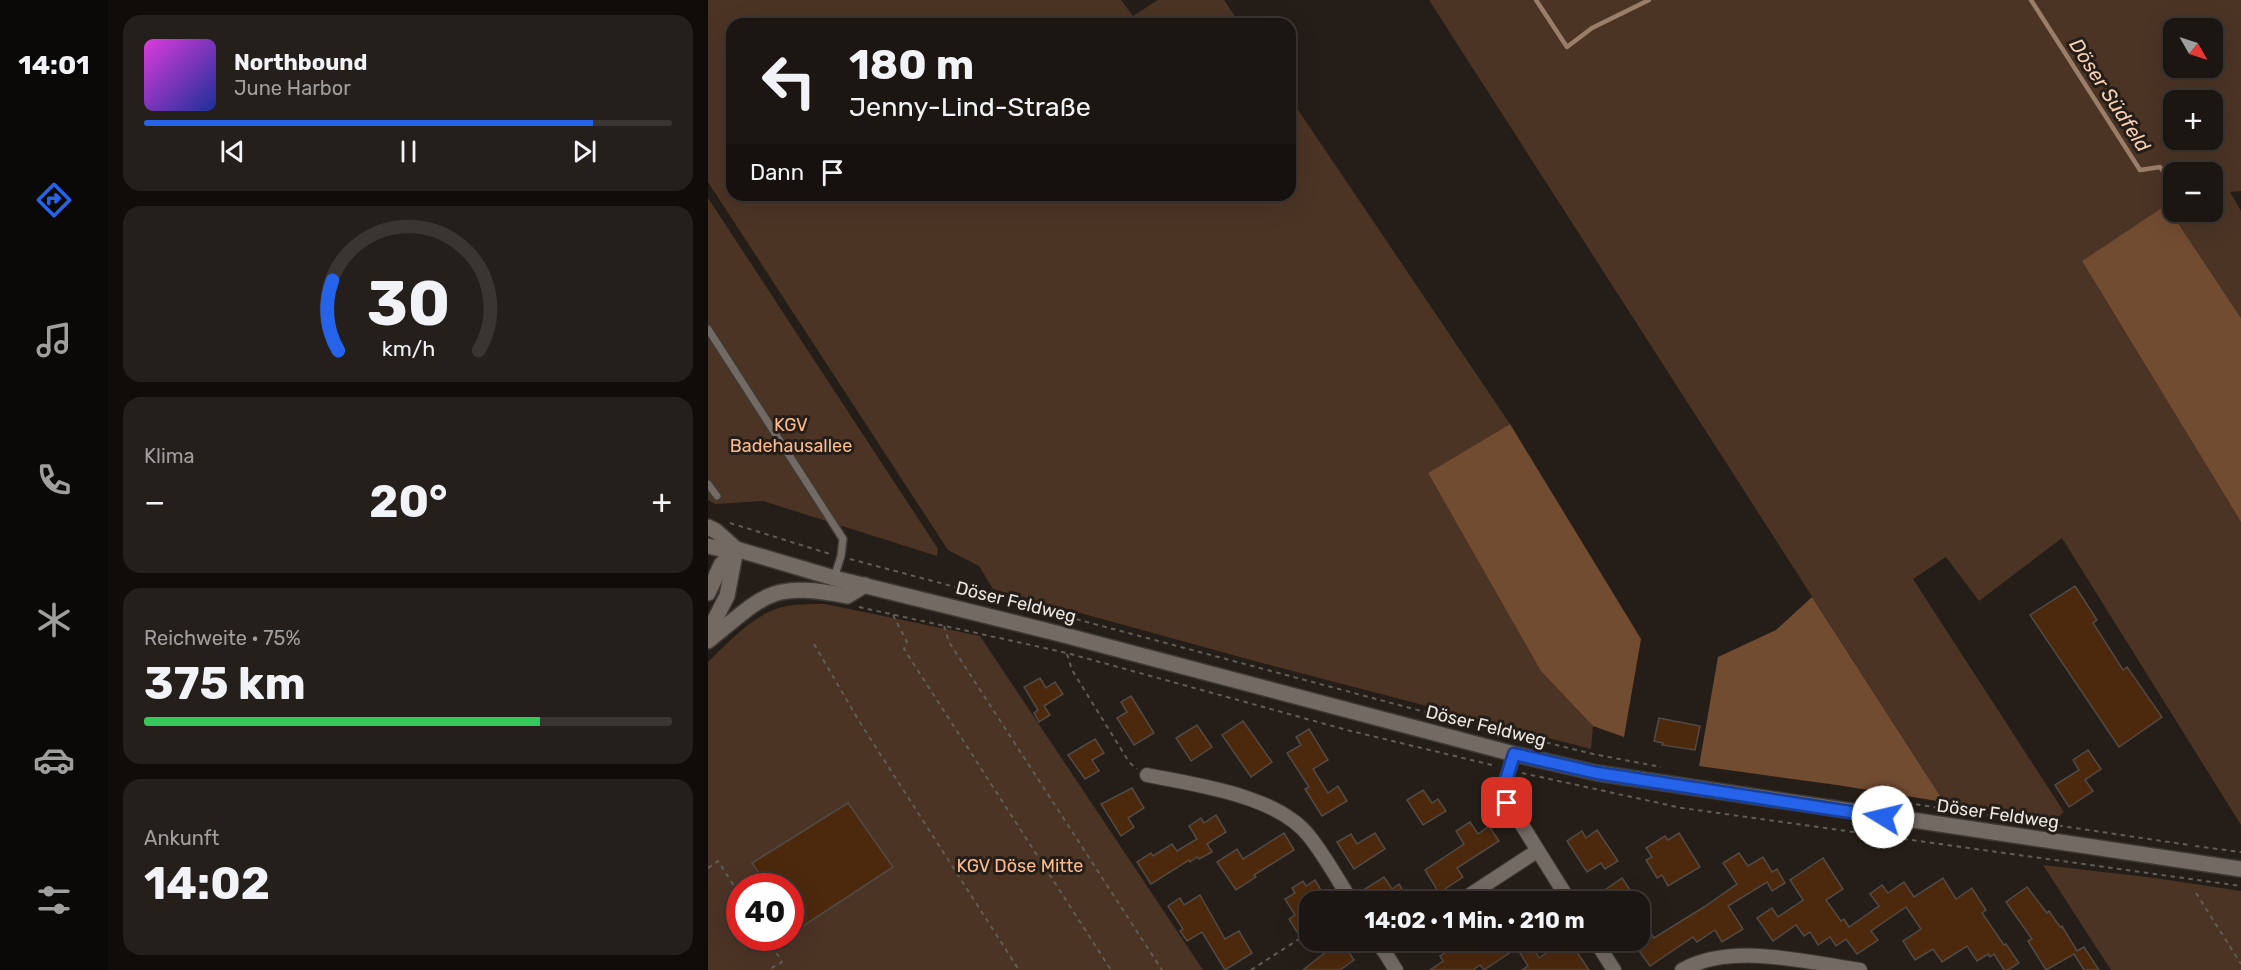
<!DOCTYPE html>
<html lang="de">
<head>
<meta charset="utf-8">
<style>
	body { margin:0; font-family:Rubik,sans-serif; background:#251f1b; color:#f1f3f6; height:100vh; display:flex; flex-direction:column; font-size:22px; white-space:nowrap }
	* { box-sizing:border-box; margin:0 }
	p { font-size:20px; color:#a09f9f }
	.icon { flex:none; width:33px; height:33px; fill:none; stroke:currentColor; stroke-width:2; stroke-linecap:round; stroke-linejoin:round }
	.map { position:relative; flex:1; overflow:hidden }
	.details { display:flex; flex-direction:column; gap:15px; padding:15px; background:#0f0c0a; width:600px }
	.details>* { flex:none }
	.top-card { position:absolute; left:18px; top:18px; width:570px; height:183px; border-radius:18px; box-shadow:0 6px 24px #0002,0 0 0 2px #3a3532; background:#1c1612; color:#f1f3f6; overflow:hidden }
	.needle { width:39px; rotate:129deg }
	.controls { position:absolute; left:1455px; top:18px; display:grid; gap:12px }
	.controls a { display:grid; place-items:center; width:60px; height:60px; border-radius:12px; background:#1c1612; box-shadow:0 6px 24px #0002,0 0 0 2px #3a3532; font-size:30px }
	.speed { position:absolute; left:18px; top:873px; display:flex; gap:12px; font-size:30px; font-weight:700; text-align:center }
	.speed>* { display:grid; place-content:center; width:78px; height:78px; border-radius:50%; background:#1c1612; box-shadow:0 6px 24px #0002,0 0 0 2px #3a3532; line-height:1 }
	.speed .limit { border:9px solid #d22; background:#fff; color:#111 }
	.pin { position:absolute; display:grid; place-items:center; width:51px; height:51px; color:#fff; margin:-26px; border-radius:12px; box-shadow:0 3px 9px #0006 }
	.me { position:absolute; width:66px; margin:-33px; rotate:279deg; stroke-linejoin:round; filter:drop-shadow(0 0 4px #0008) }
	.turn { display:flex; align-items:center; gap:21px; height:126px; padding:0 24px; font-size:27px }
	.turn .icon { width:78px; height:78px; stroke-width:2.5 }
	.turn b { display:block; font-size:42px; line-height:51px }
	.then { display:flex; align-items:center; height:57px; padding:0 24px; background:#0003; gap:12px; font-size:22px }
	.big { font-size:45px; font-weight:700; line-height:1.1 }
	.details .tile { flex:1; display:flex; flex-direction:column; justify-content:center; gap:9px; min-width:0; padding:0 21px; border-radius:18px; background:#251f1b }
	.details .dial { align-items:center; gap:0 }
	.dial svg { height:156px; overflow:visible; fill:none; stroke:#3a3532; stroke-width:7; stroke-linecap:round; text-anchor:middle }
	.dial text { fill:#f1f3f6; stroke:none }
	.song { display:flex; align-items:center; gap:18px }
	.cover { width:72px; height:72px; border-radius:9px; background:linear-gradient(135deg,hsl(300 70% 55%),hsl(230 70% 35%)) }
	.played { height:6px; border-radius:3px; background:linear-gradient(90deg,#2563eb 85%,#3a3532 85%) }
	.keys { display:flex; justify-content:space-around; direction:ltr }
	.heat { display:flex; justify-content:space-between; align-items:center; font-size:33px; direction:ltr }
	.charge { height:9px; border-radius:4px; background:linear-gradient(90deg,#34c759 75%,#3a3532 0) }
	.trip { position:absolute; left:591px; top:891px; width:351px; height:60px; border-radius:18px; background:#1c1612; box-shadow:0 6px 24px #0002,0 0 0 2px #3a3532; font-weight:700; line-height:60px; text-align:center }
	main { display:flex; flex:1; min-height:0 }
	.dock { display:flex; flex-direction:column; width:108px; justify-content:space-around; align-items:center; background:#0b0907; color:#a09f9f }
	.dock .icon { width:42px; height:42px }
	.dock .active { color:#2563eb }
	.dock b { font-size:27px; color:#f1f3f6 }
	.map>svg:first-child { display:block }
</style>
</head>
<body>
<main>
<nav class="dock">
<b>14:01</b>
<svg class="icon active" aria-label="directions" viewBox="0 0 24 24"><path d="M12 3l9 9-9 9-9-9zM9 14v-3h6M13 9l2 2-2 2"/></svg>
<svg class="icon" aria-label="music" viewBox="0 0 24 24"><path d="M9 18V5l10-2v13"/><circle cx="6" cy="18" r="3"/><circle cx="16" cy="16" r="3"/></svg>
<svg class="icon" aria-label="phone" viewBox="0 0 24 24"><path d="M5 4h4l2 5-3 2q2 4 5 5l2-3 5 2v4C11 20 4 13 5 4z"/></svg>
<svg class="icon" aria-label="climate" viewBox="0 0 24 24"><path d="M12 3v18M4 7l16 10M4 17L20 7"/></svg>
<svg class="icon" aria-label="car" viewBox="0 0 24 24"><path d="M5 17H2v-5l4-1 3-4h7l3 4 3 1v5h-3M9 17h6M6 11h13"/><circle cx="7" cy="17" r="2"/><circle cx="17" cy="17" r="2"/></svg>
<svg class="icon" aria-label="filters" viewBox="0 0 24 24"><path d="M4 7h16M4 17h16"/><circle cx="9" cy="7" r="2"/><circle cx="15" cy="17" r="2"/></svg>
</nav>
<section class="details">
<div class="tile">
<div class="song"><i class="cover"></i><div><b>Northbound</b><p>June Harbor</p></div></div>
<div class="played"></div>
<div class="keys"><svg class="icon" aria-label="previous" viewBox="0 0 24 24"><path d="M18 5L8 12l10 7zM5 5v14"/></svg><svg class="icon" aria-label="pause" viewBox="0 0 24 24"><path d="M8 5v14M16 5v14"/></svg><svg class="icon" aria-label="next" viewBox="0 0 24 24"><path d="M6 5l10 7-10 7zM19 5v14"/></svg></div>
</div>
<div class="tile dial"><svg viewBox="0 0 100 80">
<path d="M14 69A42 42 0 1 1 86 69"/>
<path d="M14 69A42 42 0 0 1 11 33" stroke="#2563eb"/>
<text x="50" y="56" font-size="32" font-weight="700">30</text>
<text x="50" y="72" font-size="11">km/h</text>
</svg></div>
<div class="tile"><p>Klima</p>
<div class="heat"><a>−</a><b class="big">20°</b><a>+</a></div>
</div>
<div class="tile"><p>Reichweite · 75%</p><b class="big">375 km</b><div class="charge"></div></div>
<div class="tile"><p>Ankunft</p><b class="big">14:02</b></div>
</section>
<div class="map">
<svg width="1533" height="970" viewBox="0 0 1533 970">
	<rect width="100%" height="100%" fill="#251e18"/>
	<g fill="#4b3424" fill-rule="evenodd">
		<polygon points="0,0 413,0 425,16 450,0 516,0 532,24 24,24 24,195 582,195 582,98 802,424 720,473 833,670 885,726 883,749 554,663 285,589 271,566 240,550 0,182"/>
		<path d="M 721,0 L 1533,0 L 1533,191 L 1522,192 L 1533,211 L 1533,318 L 1458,205 L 1374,261 L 1533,522 L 1533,825 L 1354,538 L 1271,601 L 1238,557 L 1205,579 L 1356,812 L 1349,818 L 1236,802 ZM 1466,28 L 1504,28 L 1504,68 L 1466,68 ZM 1466,100 L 1504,100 L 1504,140 L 1466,140 ZM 1466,172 L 1504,172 L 1504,212 L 1466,212 Z"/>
		<polygon points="0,198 230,549 229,556 55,501 7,504 0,500"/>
		<path d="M 117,604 L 272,636 L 495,970 L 0,970 L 0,662 C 23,640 47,612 79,606 C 91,604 105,604 117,604 ZM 32,886 L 82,886 L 82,938 L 32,938 Z"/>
		<polygon points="1335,865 1447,878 1533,891 1533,970 1403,970"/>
	</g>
	<g fill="#724c31">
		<polygon points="1458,205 1533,318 1533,522 1374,261"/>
		<polygon points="802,424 933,639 916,737 885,726 833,671 720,473"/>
		<polygon points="1104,597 1236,802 1129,785 991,766 1010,657 1068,630"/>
	</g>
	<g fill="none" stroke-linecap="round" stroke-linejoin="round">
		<g stroke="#9b7e6a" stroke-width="4.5">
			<polyline points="828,0 859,47 884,28 941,0"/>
			<polyline points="1323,0 1432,170 1452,167 1466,186"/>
		</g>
	</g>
	<g fill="#4c290d" stroke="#524a44" stroke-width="1.5">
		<polygon points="1367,586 1389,620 1385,623 1415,670 1419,667 1454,717 1411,747 1322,615"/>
		<polygon points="332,678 338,688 347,682 355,694 336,706 342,715 331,722 326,713 330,710 316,687"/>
		<polygon points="423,696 446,733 426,745 409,718 419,712 413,702"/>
		<polygon points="951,718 992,726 987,750 954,745 955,743 946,741"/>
		<polygon points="535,721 564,762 543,777 514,735"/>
		<polygon points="489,725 504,747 483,761 468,738"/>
		<polygon points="601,729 620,760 605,769 620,793 630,786 639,801 614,816 597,789 601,787 579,753 593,745 588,737"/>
		<polygon points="387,739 396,753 384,760 391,771 377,779 360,755"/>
		<polygon points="1380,750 1393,769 1377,780 1385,791 1361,807 1347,785 1371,770 1365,760"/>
		<polygon points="424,788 436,808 420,818 426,827 413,836 393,804"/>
		<polygon points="715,790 724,803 730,799 738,811 715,825 699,800"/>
		<polygon points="140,803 185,867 89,930 82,921 82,886 60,886 44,863"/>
		<polygon points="508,815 518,832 499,844 504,852 491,859 489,857 482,862 481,860 443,884 429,862 443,853 445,856 464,844 469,851 489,839 481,826 493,818 496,823"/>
		<polygon points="762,822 770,834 781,826 791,841 749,868 755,877 731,893 717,870 756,844 748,831"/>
		<polygon points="889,830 910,861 897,869 893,863 879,872 859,841 874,831 878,838"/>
		<polygon points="576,833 586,850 546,875 548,877 528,890 509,862 529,849 535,859"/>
		<polygon points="667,833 677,849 646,869 629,842 643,834 649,844"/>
		<polygon points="971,833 992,867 960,886 954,875 949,878 938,860 944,857 938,848 957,836 960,840"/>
		<polygon points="1031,853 1040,866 1055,857 1064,872 1069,869 1077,883 1064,891 1059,882 1020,906 1035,929 1014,942 1007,930 989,942 985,937 942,966 924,941 932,940 932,918 946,938 996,907 1029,884 1015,863"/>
		<polygon points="1115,858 1135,889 1118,900 1133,921 1136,919 1141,927 1171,906 1162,894 1174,885 1180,893 1196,882 1206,897 1235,878 1248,899 1264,888 1278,910 1274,913 1296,945 1298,944 1311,963 1300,970 1296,970 1286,954 1282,957 1280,954 1269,961 1259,946 1234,962 1225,949 1207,960 1195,941 1213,929 1198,907 1163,931 1170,940 1149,954 1138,939 1128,946 1122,937 1110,945 1102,932 1096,936 1088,925 1065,941 1049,918 1064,908 1070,917 1095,900 1082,880"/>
		<polygon points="676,877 684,889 691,884 702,902 664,902 657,889"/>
		<polygon points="914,878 930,902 904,902 897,890"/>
		<polygon points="607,880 620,902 602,902 602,911 595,915 601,924 589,932 581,919 587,915 577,899 587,893 584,888 595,881 598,886"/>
		<polygon points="1319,887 1339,913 1341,911 1352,927 1354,926 1369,951 1376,947 1391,970 1376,970 1366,954 1338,970 1320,941 1324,939 1298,902"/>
		<polygon points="492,895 517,939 531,931 544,953 517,970 494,932 479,941 472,931 475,929 460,906 472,898 476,905"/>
		<polygon points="633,940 646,960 632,970 595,970"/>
		<polygon points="735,940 821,940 831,958 857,940 861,940 881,970 814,970 820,966 809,948 776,970 772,965 765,970 722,970 735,961 732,956 741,950"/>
	</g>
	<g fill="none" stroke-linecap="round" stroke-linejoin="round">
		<defs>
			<g id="service">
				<polyline points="0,329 135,539 133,556 126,578"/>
				<polyline points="0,484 9,496"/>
			</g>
			<g id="minor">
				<polyline points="806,754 794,793 862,902"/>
				<path d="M 439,775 C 487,785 569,795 601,836 C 617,856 630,880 644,902"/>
				<polyline points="751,902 829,851"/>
				<polyline points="669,940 688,970"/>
				<polyline points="887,940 906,970"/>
				<polyline points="675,950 689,940"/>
				<path d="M 974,970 C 1024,942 1098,962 1152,970"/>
			</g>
			<g id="tertiary">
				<polyline points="0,527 8,531 28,549"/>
				<polyline points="0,546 13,549 28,549 126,578 352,634 806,754 889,773 1533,869"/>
				<polyline points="0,593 13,565 28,549"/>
				<polyline points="0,633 19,596 28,549"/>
				<path d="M 0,641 C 57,595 62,581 139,596 L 157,585"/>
			</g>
		</defs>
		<use href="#service" stroke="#3f3935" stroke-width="10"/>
		<use href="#minor" stroke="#3f3935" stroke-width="16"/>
		<use href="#tertiary" stroke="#3f3935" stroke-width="18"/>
		<g stroke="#625c56" stroke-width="2" stroke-dasharray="4.5 4.5" stroke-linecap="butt">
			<polyline points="22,523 122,554"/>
			<polyline points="142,559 751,721 885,754 953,767"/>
			<polyline points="151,607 359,653 639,730 788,766"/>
			<polyline points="185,615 199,642 196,649 403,970"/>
			<polyline points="236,626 241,642 454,970"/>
			<polyline points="106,644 151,721 311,970"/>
			<polyline points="359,654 364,670 421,762 429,769"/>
			<polyline points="814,773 974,808 1533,886"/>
			<polyline points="1199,803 1481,845"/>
			<polyline points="1487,846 1533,852"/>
			<polyline points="0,868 10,861 32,895"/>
			<polyline points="1488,893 1533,964"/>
			<polyline points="59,938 74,962 60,970"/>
			<polyline points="543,970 602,932"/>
		</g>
		<use href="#service" stroke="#736a64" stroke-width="7"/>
		<use href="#minor" stroke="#736a64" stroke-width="14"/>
		<use href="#tertiary" stroke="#736a64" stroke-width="15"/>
	</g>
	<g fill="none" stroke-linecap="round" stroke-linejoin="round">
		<defs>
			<polyline id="route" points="799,803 794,793 806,754 889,773 1175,817"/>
		</defs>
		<use href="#route" stroke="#184099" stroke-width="15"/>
		<use href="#route" stroke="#2563eb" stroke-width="10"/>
	</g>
	<g text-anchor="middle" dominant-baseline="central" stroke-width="6" stroke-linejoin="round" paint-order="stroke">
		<g font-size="18" fill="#fbbb8e" stroke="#251e18">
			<text x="83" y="425">KGV<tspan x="83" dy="21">Badehausallee</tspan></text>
			<text x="312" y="866">KGV Döse Mitte</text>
		</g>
		<g font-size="18" fill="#ece7e3" stroke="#251e18">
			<text transform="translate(308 602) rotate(14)">Döser Feldweg</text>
			<text transform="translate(778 726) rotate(14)">Döser Feldweg</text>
			<text transform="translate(1290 814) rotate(8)">Döser Feldweg</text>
		</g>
		<g font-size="20" font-style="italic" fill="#f8d0b5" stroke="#251e18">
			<text transform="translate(1402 95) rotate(57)">Döser Südfeld</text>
		</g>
	</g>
</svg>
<div class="controls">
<a><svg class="needle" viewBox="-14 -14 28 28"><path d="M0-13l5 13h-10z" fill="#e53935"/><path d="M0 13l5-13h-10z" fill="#a09f9f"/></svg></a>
<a>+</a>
<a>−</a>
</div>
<div class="speed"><div class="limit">40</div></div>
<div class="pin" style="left:799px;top:803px;background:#d93025"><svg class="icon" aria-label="arrive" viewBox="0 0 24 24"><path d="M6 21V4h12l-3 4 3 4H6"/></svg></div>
<svg class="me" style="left:1175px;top:817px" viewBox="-20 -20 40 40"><circle r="19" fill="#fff"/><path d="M0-13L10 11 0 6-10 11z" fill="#2563eb"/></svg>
<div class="trip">14:02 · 1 Min. · 210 m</div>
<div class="top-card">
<div class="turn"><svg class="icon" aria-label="left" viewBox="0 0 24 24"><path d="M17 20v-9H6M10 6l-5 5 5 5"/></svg><div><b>180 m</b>Jenny-Lind-Straße</div></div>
<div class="then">Dann<svg class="icon" aria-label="arrive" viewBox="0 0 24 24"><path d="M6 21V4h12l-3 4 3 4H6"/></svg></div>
</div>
</div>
</main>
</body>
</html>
